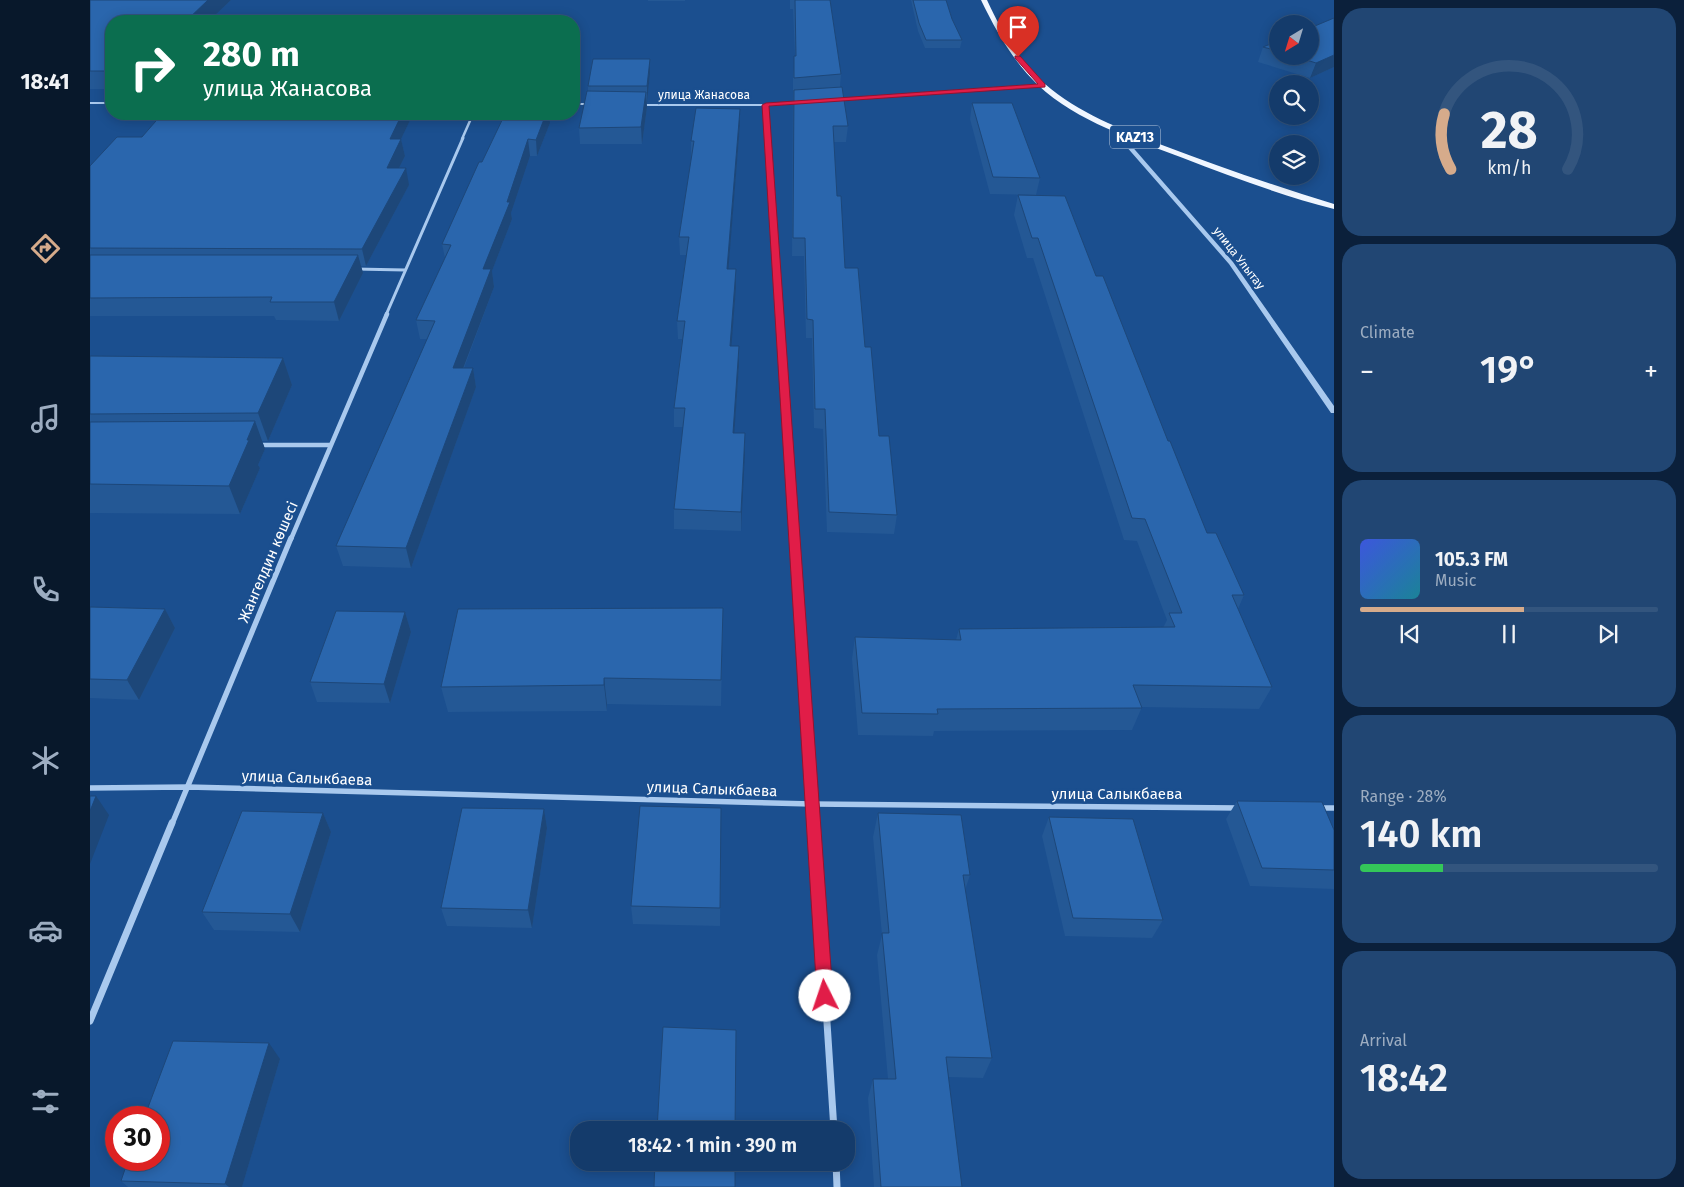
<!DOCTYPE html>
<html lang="en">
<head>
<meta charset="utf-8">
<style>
	body { margin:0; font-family:"Fira Sans",sans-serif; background:#214673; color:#f1f3f6; height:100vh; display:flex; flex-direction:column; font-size:19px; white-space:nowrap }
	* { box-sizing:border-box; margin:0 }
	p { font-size:16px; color:#9dadc1 }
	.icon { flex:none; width:28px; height:28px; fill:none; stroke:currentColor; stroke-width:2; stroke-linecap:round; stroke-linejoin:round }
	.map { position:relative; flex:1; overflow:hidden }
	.drawer { display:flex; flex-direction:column; gap:8px; padding:8px; background:#0b203b; width:350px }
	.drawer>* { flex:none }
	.guide { position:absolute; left:15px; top:15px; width:475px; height:105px; border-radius:20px; box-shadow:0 2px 12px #0003,0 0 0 1px #33557e; background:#0b6e4f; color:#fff; overflow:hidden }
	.needle { width:32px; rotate:218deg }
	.buttons { position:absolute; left:1179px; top:15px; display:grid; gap:10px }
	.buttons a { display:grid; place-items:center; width:50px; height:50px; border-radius:50%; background:#143b6b; box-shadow:0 2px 12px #0003,0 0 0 1px #33557e; font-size:25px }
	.speed { position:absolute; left:15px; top:1106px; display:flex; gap:10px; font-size:25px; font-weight:700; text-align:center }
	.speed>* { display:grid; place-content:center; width:65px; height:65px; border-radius:50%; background:#143b6b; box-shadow:0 2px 12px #0003,0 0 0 1px #33557e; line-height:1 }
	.speed .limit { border:8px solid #d22; background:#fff; color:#111 }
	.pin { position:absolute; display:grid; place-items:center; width:42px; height:42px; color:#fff; margin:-51px -21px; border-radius:50% 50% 50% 0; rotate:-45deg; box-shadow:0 0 5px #0007 }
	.pin .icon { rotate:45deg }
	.me { position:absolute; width:55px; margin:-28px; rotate:356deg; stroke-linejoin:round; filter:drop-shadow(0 0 4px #0008) }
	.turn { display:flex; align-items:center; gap:18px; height:105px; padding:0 15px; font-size:22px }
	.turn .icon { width:65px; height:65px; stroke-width:2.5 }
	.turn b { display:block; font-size:35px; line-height:42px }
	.big { font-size:38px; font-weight:600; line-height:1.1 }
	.drawer .widget { flex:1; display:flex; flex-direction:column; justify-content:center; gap:8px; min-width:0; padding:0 18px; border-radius:20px; background:#214673 }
	.drawer .dial { align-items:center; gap:0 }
	.dial svg { height:130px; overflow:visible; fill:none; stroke:#33557e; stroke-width:7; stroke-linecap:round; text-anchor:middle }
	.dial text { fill:#f1f3f6; stroke:none }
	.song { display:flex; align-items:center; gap:15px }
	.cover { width:60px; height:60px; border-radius:8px; background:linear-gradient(135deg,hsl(230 70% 55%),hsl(190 70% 35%)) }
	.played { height:5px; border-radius:2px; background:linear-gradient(90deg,#d6ab8b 55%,#33557e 55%) }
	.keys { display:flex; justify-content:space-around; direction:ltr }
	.heat { display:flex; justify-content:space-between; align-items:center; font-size:28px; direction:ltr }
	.charge { height:8px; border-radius:4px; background:linear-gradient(90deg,#34c759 28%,#33557e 0) }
	.trip { position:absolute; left:480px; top:1121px; width:285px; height:50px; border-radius:20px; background:#143b6b; box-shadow:0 2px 12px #0003,0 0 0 1px #33557e; font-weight:600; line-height:50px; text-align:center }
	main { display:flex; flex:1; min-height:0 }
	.menu { display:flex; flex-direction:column; width:90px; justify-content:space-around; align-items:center; background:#08182b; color:#9dadc1 }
	.menu .icon { width:35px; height:35px }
	.menu .current { color:#d6ab8b }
	.menu b { font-size:22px; color:#f1f3f6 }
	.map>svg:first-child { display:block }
</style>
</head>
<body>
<main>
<nav class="menu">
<b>18:41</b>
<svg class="icon current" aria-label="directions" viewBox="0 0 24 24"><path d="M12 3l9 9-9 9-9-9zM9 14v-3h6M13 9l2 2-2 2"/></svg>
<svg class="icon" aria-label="music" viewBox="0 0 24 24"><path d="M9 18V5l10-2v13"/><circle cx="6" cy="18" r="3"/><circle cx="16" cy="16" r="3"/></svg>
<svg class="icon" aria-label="phone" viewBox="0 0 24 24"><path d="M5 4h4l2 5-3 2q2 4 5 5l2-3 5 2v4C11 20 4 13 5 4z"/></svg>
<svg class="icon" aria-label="climate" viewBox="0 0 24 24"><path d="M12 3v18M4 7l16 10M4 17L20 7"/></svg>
<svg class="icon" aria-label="car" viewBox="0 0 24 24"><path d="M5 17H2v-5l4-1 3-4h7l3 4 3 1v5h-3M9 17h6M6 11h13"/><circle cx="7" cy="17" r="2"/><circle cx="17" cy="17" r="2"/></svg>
<svg class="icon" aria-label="filters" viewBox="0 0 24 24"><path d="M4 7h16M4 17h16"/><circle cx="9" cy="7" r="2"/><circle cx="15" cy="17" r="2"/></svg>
</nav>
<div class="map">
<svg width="1244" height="1187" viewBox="0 0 1244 1187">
	<rect width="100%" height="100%" fill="#1b4f8f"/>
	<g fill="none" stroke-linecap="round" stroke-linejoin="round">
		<g stroke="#a9c9ee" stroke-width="2.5">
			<polyline points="676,105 678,139"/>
			<polyline points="372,139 383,114"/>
		</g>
		<g stroke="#a9c9ee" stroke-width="3">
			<polyline points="678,138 690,315"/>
			<polyline points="265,269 315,270"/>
			<polyline points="296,315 373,138"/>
		</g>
		<g stroke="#a9c9ee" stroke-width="4.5">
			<polyline points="690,314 705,539"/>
			<polyline points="168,445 240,445"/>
			<polyline points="201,539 297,314"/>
		</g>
		<g stroke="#a9c9ee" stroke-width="5.5">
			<polyline points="705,538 724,824"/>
			<polyline points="0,788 98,787 722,804 1149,808"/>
			<polyline points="1228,808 1244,808"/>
			<polyline points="82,824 201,538"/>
		</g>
		<g stroke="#a9c9ee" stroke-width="7">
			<polyline points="724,823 744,1130"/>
			<polyline points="0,1021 82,823"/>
			<polyline points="746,1162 747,1187"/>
		</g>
		<g fill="#a9c9ee" fill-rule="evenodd">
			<polygon points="953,84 955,85 955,86 744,101 742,100 744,99"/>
			<polygon points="713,101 715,102 715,103 676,106 546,106 544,105 546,104 676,104"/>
			<rect x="0" y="102" width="21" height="2"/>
			<polygon points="484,103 506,103 508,104 506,105 484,105"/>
			<polygon points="1021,127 1025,127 1143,262 1244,406 1244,413 1241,413 1139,264 1021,129"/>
		</g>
		<path fill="#f0f6ff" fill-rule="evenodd" d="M 891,0 L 897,0 C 911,31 929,61 955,84 C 988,113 1031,129 1072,145 C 1129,167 1186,186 1244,204 L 1244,209 C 1193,196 1142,177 1093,158 C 1044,139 987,122 948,85 C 923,61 906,31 891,0 Z"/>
	</g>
	<g fill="#245895">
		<polygon points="0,0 141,0 119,21 21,21 21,89 0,89"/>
		<rect x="558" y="0" width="37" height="1"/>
		<polygon points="700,0 740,0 751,74 750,87 758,126 756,142 744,142 747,196 755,268 775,347 789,436 807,515 804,534 737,532 733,429 724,428 722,338 716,338 714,256 702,256 703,78 705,56 703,9 700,9"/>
		<polygon points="821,0 856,0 862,19 872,40 870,48 835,48 828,31"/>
		<polygon points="1244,18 1244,67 1220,78 1168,62 1173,47 1188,41 1188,56 1220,56"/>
		<polygon points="560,59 560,74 557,102 556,102 557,107 552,144 490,144 489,128 498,91 498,86"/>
		<polygon points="882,103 950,178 946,195 900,194 880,119"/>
		<polygon points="72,114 323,114 311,139 315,156 309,168 319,185 276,266 271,266 273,273 249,321 186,320 184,316 0,316 0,166 52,137"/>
		<polygon points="415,114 459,114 460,123 447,156 440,156 421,213 422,219 402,271 404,287 374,368 383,368 386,387 321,568 253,566 246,546 337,339 330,339 326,320 355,258 352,244"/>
		<polygon points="650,125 638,269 646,269 646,288 641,346 649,346 649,365 644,433 655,433 651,531 584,529 584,509 593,427 584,427 584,408 592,339 588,339 587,321 596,255 590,255 589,237 602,157 601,157 601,141"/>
		<polygon points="928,195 1006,276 1117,533 1154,595 1148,609 1182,687 1169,709 1052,707 1042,730 844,731 843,736 768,735 762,659 765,637 866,640 869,629 1073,628 1077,620 1047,541 1034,540 943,258 937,258 924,215"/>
		<polygon points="0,356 193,358 202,385 178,441 172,441 175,449 168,465 170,468 150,514 0,513"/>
		<polygon points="0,607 75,609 85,628 49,700 0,698"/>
		<polygon points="633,608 631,706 517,704 517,711 358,712 351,687"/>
		<polygon points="315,612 321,632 300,703 227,702 220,682"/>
		<polygon points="1147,801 1244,830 1244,889 1160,886 1136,819"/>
		<polygon points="631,808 630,926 543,924 541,906"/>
		<polygon points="454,809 457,828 442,928 357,926 351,908"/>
		<polygon points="233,813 241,832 210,932 124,930 112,912"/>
		<polygon points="788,813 880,875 875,890 902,1058 893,1078 858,1077 872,1187 784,1187 778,1098 783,1079 798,1079 787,955 792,935 783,837"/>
		<polygon points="959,817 1073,920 1062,938 975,936 952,836"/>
		<polygon points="190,1059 152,1187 38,1187 31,1181"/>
	</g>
	<g fill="#1d4779">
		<polygon points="118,0 141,0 119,21 96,21"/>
		<polygon points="1244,55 1244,67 1220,78 1226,63"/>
		<polygon points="560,59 560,74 557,102 557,86"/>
		<polygon points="556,92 557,107 552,144 551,127"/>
		<polygon points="650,109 650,125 637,287 637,269"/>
		<polygon points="312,114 323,114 303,156 300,139"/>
		<polygon points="456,114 459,114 460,123 447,156 446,140"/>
		<polygon points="311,139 315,156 301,184 297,168"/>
		<polygon points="438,139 440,156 421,213 422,219 402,271 404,287 366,387 363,368 393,269"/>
		<polygon points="316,168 319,185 276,266 272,249"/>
		<polygon points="268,255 273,273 249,321 244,302"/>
		<polygon points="646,269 646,288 640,364 640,346"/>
		<polygon points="649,346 649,365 643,452 643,433"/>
		<polygon points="193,358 202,385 178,441 168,413"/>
		<polygon points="383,368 386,387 321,568 316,548"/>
		<polygon points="165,421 175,449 168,465 170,468 150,514 139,486 157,440"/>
		<polygon points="655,433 655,453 651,531 651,512"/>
		<polygon points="75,609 85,628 49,700 37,680"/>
		<polygon points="315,612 321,632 300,703 294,684"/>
		<polygon points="514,678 517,704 517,711 514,685"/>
		<polygon points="6,796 19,815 0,864 0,811"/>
		<polygon points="454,809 457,828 442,928 438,910"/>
		<polygon points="233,813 241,832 210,932 200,914"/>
		<polygon points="179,1043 190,1059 152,1187 139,1187 135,1184"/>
	</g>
	<g fill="#2a66ad" stroke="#1d4779">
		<polygon points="0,0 118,0 96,21 21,21 21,71 0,71"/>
		<polygon points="705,0 740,0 751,74 704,78 704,56 706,56"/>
		<polygon points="823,0 856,0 862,19 872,40 836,40 829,23"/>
		<polygon points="1244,18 1244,55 1226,63 1204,56 1220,56 1220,28"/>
		<polygon points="1188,41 1188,51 1173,47"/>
		<polygon points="503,59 560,59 557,86 498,86"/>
		<polygon points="752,87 758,126 743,126 747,196 751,196 755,268 768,268 775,347 781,347 789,436 799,436 807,515 739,512 735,409 725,409 723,320 717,319 715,238 703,238 704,90"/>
		<polygon points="497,91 556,92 551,127 489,128"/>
		<polygon points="882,103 922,103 950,178 903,177"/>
		<polygon points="606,108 650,109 637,269 646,269 640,346 649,346 643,433 655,433 651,512 584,509 595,408 584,408 595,321 587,321 599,237 589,237 604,141 601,141"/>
		<polygon points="72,114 312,114 300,139 311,139 297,168 316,168 272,249 0,248 0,166 27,137 52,137"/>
		<polygon points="415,114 456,114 446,140 438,139 417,202 420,202 393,269 401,269 363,368 383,368 316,548 246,546 345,321 326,320 361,245 352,244 389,162 392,162"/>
		<polygon points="928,195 975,196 1006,276 1013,276 1078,441 1080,441 1117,533 1126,533 1154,595 1142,595 1182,687 1043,685 1052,708 847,709 848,714 772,713 765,637 871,640 869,629 1085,627 1079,613 1092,613 1055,519 1042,518 948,238 942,238"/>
		<polygon points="0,255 268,255 244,302 180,302 182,297 0,298"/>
		<polygon points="0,356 193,358 168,413 0,414"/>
		<polygon points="165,421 157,440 159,440 139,486 0,484 0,422"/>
		<polygon points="0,607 75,609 37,680 0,679"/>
		<polygon points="633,608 631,680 514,678 514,685 351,687 368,609"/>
		<polygon points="246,611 315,612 294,684 220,682"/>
		<polygon points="0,796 6,796 0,811"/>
		<polygon points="1147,801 1232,802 1244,830 1244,870 1172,868"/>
		<polygon points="550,806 631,808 630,908 541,906"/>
		<polygon points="372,808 454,809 438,910 351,908"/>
		<polygon points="152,811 233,813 200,914 112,912"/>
		<polygon points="788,813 871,815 880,875 873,875 902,1058 856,1057 872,1187 791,1187 783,1079 806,1079 792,933 799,933"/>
		<polygon points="959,817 1043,819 1073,920 983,918"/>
		<polygon points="573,1027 646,1030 645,1130 567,1130"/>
		<polygon points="83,1041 179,1043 135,1184 31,1181 38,1160 69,1160 69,1118 54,1118"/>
		<polygon points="565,1162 645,1162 645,1187 564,1187"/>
	</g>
	<polygon fill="#e11d48" stroke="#92132f" points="925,56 930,56 955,84 955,87 679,106 743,996 740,1001 735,1003 729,1001 727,996 672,105 676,103 948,84 925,58"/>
	<g text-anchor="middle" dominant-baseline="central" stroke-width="5" stroke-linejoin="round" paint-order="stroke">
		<g font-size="12" fill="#fff" stroke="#1b4f8f">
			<text x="614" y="95">улица Жанасова</text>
			<text transform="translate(1149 258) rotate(52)">улица Улытау</text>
		</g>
		<rect fill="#1b4f8f" stroke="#bbcadd" stroke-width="1" x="1020" y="125.5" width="50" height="23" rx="4"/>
		<g font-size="14" font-weight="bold" fill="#fff">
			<text x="1045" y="137">KAZ13</text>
		</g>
		<g font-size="15" fill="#fff" stroke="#1b4f8f">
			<text transform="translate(178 562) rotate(-67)">Жангелдин көшесі</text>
			<text transform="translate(217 778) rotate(2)">улица Салыкбаева</text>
			<text transform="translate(622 789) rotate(2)">улица Салыкбаева</text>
			<text x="1027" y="794">улица Салыкбаева</text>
		</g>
	</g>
</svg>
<div class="buttons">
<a><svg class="needle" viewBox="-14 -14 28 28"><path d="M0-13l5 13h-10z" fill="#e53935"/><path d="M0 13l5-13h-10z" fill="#9dadc1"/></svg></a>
<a><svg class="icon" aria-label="search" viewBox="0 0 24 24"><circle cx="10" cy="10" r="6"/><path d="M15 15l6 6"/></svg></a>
<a><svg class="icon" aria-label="layers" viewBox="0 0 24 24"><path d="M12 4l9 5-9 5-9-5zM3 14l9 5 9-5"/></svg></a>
</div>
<div class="speed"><div class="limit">30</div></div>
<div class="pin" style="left:928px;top:57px;background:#d93025"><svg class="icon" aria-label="arrive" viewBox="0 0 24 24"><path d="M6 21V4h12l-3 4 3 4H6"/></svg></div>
<svg class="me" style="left:735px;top:996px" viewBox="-20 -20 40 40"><circle r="19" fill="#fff"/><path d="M0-13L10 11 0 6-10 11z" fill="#e11d48"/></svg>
<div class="trip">18:42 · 1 min · 390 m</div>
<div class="guide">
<div class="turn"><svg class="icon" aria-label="right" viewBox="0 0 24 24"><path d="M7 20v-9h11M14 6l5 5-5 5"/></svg><div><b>280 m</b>улица Жанасова</div></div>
</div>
</div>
<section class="drawer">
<div class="widget dial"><svg viewBox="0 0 100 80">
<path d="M14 69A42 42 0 1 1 86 69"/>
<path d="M14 69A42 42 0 0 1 10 35" stroke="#d6ab8b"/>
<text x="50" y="56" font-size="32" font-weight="700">28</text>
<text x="50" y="72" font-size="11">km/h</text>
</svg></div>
<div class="widget"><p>Climate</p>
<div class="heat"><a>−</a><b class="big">19°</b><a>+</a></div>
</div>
<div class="widget">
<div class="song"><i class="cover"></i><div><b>105.3 FM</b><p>Music</p></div></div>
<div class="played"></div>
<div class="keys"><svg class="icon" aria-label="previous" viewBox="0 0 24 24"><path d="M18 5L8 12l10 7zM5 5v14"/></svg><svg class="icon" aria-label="pause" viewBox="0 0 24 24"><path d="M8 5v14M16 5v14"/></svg><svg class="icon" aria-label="next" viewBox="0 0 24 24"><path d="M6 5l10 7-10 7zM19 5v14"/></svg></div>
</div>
<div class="widget"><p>Range · 28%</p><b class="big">140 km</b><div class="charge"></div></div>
<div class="widget"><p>Arrival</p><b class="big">18:42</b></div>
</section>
</main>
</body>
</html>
